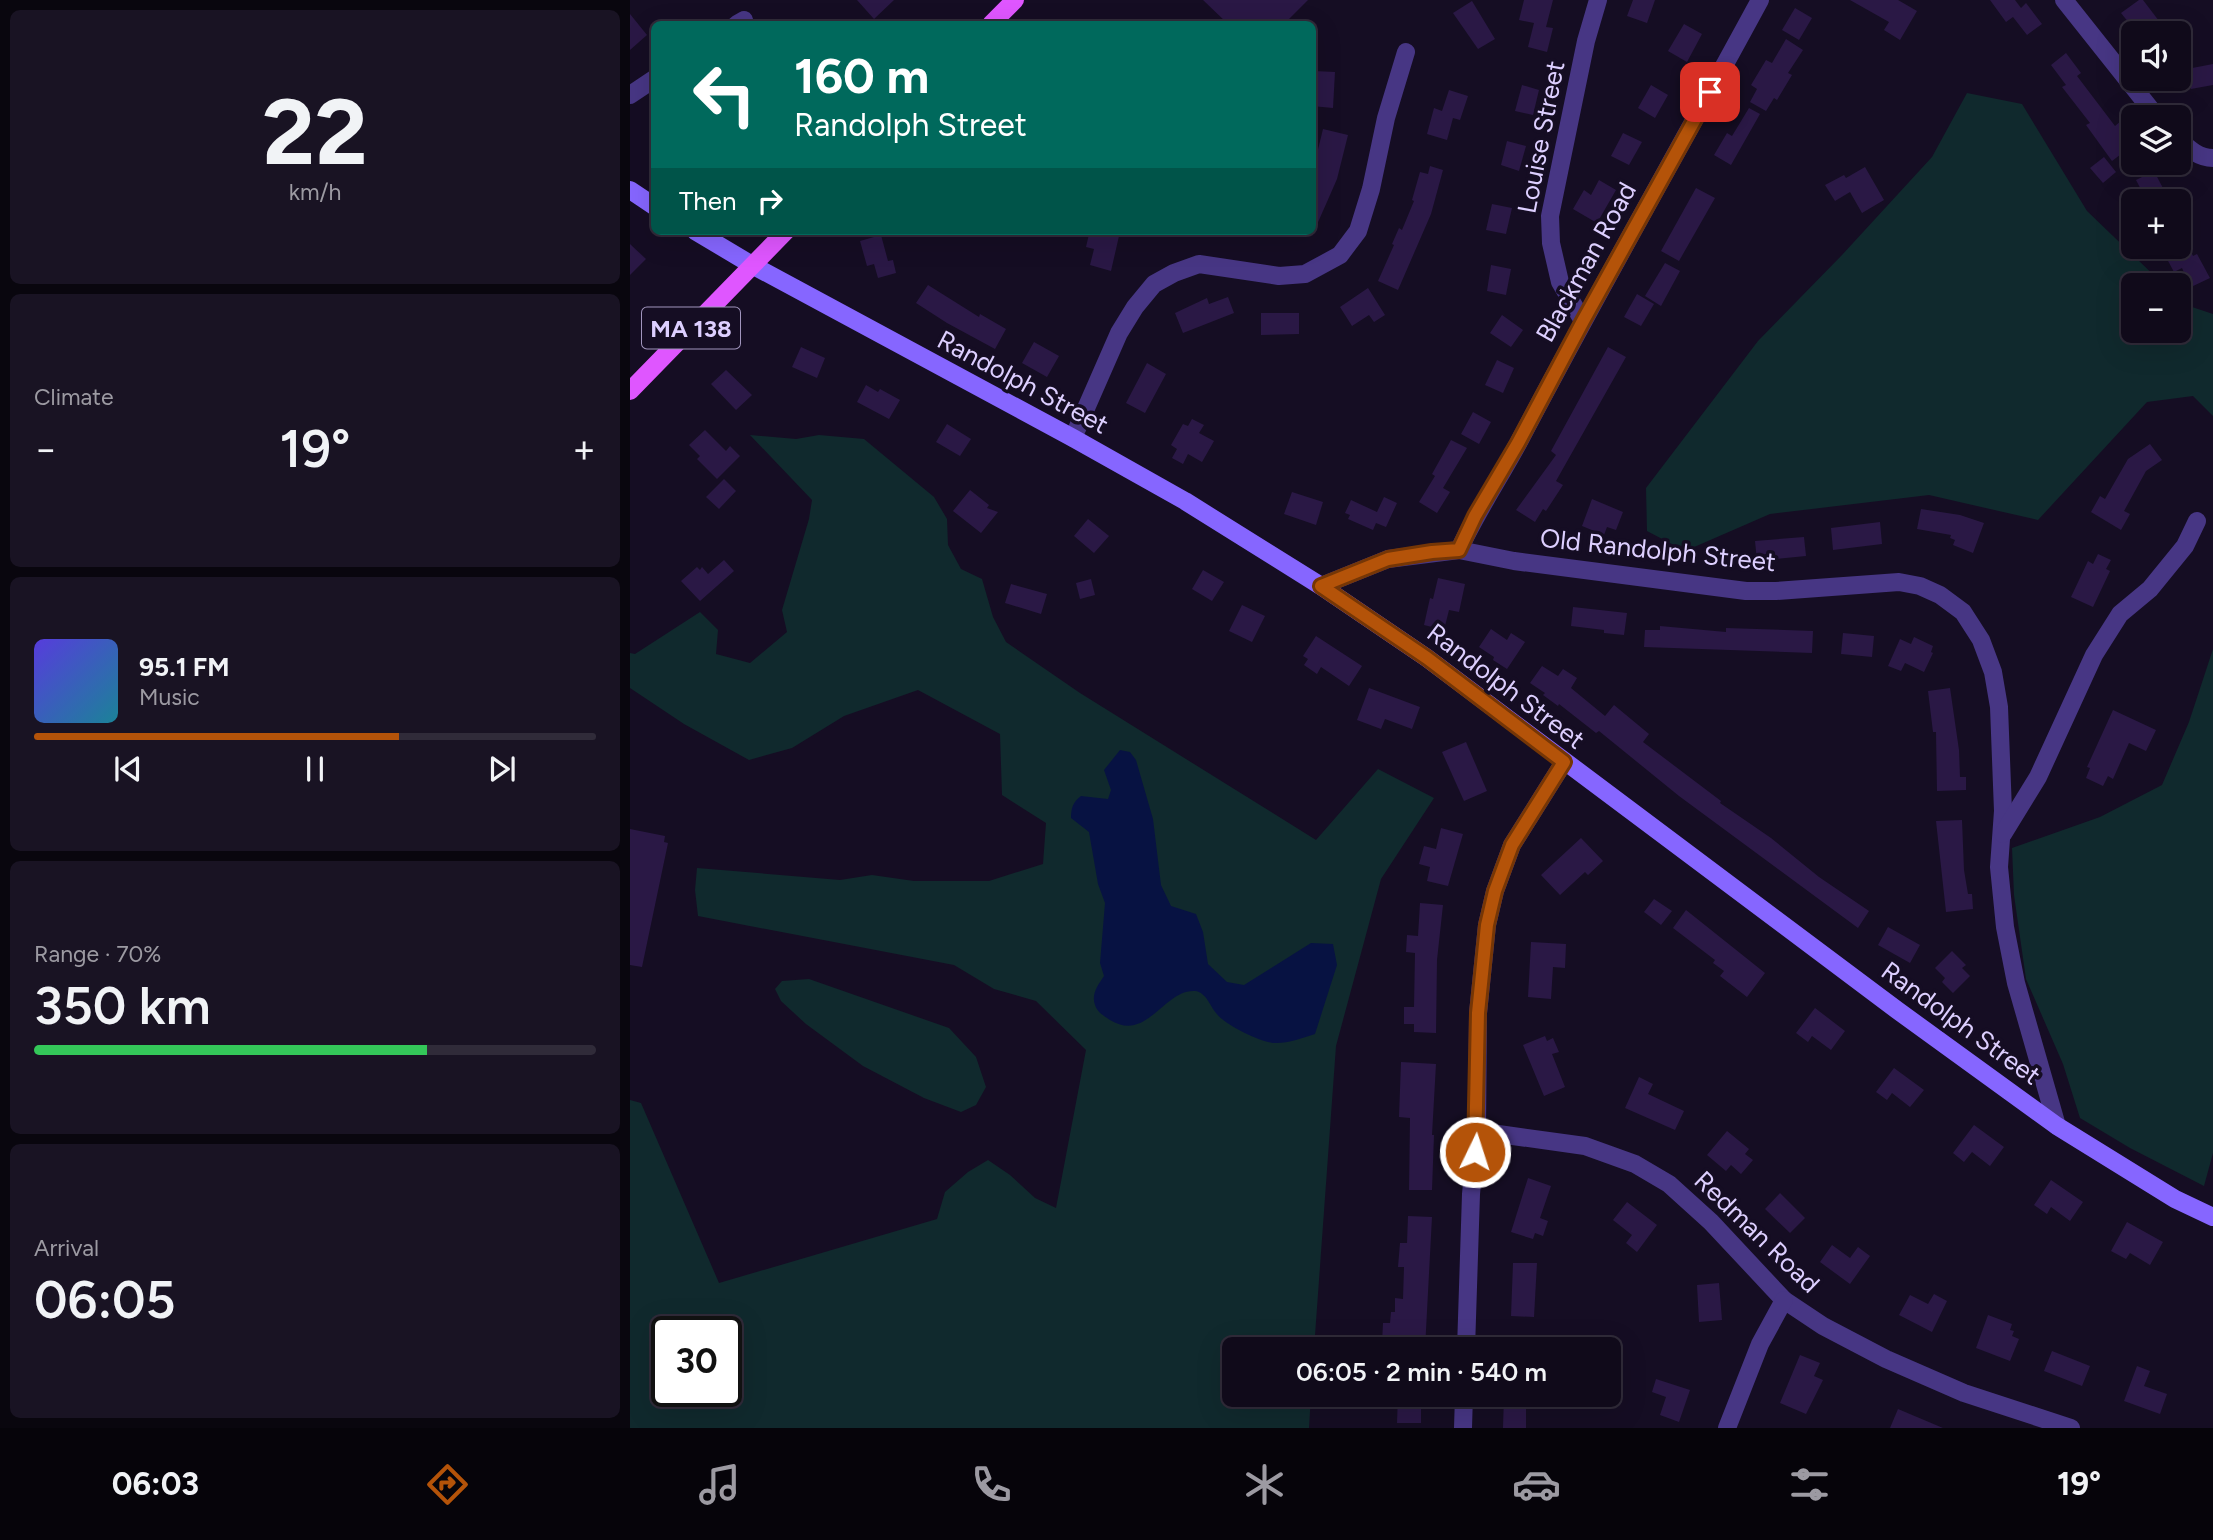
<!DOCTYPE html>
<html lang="en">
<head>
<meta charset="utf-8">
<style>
	body { margin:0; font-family:Figtree,sans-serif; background:#191323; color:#f1f3f6; height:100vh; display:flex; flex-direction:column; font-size:26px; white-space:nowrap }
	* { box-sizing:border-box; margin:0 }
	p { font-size:23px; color:#9c9aa2 }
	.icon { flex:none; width:38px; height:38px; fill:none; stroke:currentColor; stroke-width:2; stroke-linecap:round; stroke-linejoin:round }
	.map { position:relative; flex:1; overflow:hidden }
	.details { display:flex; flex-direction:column; gap:10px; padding:10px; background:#09060e; width:630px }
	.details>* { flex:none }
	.hud { position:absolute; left:21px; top:21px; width:665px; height:214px; border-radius:10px; box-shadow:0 7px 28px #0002,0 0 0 2px #302b39; background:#00695c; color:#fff; overflow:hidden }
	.fabs { position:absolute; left:1491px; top:21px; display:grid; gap:14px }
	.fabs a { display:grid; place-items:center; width:70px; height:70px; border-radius:10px; background:#100a1a; box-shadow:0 7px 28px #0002,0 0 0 2px #302b39; font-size:35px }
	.speed { position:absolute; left:21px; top:1316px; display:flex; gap:14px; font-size:35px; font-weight:700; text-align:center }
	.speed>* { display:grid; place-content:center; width:91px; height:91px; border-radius:50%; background:#100a1a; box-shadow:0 7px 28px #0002,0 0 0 2px #302b39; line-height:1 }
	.speed .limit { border:4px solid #111; border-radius:10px; background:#fff; color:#111 }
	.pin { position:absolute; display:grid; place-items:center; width:60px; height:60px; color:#fff; margin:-30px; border-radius:14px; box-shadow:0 4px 10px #0006 }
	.me { position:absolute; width:77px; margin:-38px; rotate:4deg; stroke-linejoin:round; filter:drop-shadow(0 0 5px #0008) }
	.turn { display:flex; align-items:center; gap:24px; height:147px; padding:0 28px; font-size:32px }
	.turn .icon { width:91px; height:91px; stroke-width:2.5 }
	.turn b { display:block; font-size:49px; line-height:60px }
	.then { display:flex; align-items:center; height:66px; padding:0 28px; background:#0003; gap:14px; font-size:26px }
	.big { font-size:52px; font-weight:600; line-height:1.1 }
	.details .tile { flex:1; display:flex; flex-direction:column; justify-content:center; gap:10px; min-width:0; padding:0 24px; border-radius:10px; background:#191323 }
	.details .dial { align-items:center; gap:0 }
	.dial b { font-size:91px; line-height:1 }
	.song { display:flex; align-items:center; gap:21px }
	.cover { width:84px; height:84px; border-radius:10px; background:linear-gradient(135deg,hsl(250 70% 55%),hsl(190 70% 35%)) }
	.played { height:7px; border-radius:4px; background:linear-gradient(90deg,#b45309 65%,#302b39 65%) }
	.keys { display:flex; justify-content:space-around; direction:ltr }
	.heat { display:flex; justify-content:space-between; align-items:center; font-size:38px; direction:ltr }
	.charge { height:10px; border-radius:5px; background:linear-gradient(90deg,#34c759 70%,#302b39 0) }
	.trip { position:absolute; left:592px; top:1337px; width:399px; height:70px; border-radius:10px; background:#100a1a; box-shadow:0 7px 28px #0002,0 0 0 2px #302b39; font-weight:600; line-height:70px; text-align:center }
	.menu { display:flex; height:112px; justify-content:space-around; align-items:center; background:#06040a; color:#9c9aa2 }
	.menu .icon { width:49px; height:49px }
	.menu .selected { color:#b45309 }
	.menu b { font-size:32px; color:#f1f3f6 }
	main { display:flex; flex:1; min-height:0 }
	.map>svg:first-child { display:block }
</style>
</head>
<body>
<main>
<section class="details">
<div class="tile dial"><b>22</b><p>km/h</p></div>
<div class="tile"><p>Climate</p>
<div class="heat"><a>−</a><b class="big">19°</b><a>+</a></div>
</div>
<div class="tile">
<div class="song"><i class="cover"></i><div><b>95.1 FM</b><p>Music</p></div></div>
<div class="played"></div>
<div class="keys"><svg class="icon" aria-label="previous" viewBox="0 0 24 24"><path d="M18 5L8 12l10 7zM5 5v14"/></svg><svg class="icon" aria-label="pause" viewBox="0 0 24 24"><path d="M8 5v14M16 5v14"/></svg><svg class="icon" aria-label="next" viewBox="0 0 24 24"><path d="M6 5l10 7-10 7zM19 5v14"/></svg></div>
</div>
<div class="tile"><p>Range · 70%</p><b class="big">350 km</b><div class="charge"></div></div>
<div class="tile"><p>Arrival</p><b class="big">06:05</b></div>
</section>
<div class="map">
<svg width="1583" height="1428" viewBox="0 0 1583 1428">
	<rect width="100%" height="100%" fill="#150d23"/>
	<g fill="#10292d" fill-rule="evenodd">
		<polygon points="1337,93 1392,104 1457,211 1534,285 1503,285 1503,331 1549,331 1549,299 1553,304 1583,314 1583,416 1563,396 1517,402 1408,520 1299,495 1140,514 1055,551 1017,531 1016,488 1128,341 1212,255 1302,157"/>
		<path d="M 120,435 L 166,439 L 189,435 L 234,439 L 304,497 L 317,519 L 318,545 L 331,569 L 352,579 L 363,617 L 376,642 L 450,693 L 686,840 L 748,769 L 804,798 L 751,879 L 706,1046 L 684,1349 L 604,1349 L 604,1395 L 681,1395 L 679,1428 L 0,1428 L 0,1100 L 11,1103 L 89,1283 L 307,1219 L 315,1192 L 338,1172 L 358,1160 L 380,1175 L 405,1198 L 426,1208 L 456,1050 L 406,1001 L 364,989 L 324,965 L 68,916 L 65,890 L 67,868 L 210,880 L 242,875 L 284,881 L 359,881 L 413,864 L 416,823 L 372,795 L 370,734 L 288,690 L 214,716 L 162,748 L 119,760 L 54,724 L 0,688 L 0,653 L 5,654 L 70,612 L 88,630 L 86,654 L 120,663 L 157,632 L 152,610 L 179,519 L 182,500 ZM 37,1332 L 96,1332 L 96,1391 L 37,1391 Z"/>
		<polygon points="1583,649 1583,1153 1574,1186 1500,1148 1450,1118 1433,1064 1396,979 1384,895 1382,848 1470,817 1532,785 1559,722"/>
		<polygon points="179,979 319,1028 346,1057 356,1087 346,1105 331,1112 294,1098 233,1066 176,1024 151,1001 145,989 152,981"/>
	</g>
	<path fill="#071242" d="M 490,750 L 500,752 L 506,760 L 523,819 L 531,885 L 541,906 L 566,914 L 573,932 L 578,964 L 597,982 L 614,985 L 681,943 L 703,944 L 707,965 L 685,1034 C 672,1038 657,1044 643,1043 C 628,1041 595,1025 586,1013 C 580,1006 576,992 565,991 C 534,989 517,1043 480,1020 C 474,1016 467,1012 465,1005 C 461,994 468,985 474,976 L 470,963 L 475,903 L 468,884 L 459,832 L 441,818 C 441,808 443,802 451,796 L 478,799 L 481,790 L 474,770 Z"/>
	<g fill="#2a1845">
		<polygon points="227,0 264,0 244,19"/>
		<polygon points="573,0 678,0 654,24 598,24"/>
		<polygon points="894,0 923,0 916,27 923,28 917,52 898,47 904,23 889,20"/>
		<polygon points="1003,0 1025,0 1017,23 997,16"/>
		<polygon points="1220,0 1268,0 1287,11 1270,40 1254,30 1259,22"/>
		<polygon points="1360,0 1385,0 1391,8 1396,3 1412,24 1397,35 1383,17 1376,22"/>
		<polygon points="1509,0 1513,0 1529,21 1513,33 1507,33 1491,13"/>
		<polygon points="842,1 865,39 848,49 823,13"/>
		<polygon points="1165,8 1182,18 1169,40 1152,30"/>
		<polygon points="0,14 17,35 0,50"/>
		<polygon points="1054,24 1072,34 1057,62 1038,51"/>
		<polygon points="1156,39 1173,50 1158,73 1162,75 1147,100 1144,98 1136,111 1120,102 1127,89 1121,85 1136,60 1142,63"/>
		<polygon points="1436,53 1451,73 1447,76 1485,126 1491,121 1503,137 1503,145 1482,161 1456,125 1460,123 1432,87 1436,85 1421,65"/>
		<polygon points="1583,64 1583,85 1561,89 1557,69"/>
		<polygon points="684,71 705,72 703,108 682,106"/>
		<polygon points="892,85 909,90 903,115 885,111"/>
		<polygon points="1021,85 1038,95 1025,118 1008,108"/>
		<polygon points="819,90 838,96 830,120 823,118 817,140 797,134 804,108 812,111"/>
		<polygon points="1119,108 1130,114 1101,165 1084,155 1097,133 1102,136"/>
		<polygon points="693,129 718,135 707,179 682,236 682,174"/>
		<polygon points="993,133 1012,142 999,165 981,156"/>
		<polygon points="877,141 896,146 889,171 871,165"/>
		<polygon points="1474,157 1486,172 1473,183 1460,168"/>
		<polygon points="800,166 813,170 801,214 768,290 748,281 764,245 762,244 769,228 772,230 784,201 782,200 790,172 798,174"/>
		<polygon points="1235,167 1254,200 1232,213 1220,192 1205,201 1195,185 1214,175 1216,178"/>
		<polygon points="1524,171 1535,192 1517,201 1506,180"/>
		<polygon points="969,180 986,190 967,223 943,209 954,190 961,195"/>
		<polygon points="1066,188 1085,198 1049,261 1031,251"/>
		<polygon points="862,204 882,208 876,234 856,230"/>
		<polygon points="467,231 489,236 481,271 460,265 464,249 456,247 459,234 466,236"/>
		<polygon points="251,235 258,261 263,260 266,273 248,278 244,264 237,266 230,241"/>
		<polygon points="1555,239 1563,256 1567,254 1580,278 1561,287 1552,268 1544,272 1537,259 1544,256 1540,247 1549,247 1549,242"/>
		<polygon points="0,244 16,259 0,275"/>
		<polygon points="1035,263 1050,271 1031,306 1015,296"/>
		<polygon points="861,265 881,269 876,295 857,291"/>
		<polygon points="298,285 349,317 350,314 376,329 365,349 317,323 286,303"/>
		<polygon points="738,288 755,315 744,322 739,315 722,326 710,307"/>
		<polygon points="1007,294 1024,304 1011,326 994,317"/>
		<polygon points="598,297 604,313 553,333 545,313 577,298 579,304"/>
		<polygon points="631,313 669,313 669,334 631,335"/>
		<polygon points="872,315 893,330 881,347 860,333"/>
		<polygon points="404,342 429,356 417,377 392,363"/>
		<polygon points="171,347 195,358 187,378 162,367"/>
		<polygon points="978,347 996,357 926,481 933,485 916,511 913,509 905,522 886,510 926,455 921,451"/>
		<polygon points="867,360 884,368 873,393 855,385"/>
		<polygon points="517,363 536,374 515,413 496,403"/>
		<polygon points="96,370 122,395 106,410 81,384"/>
		<polygon points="236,385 248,392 250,389 270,400 259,419 227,402"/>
		<polygon points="843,412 861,422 849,444 831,434"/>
		<polygon points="562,419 574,425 569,433 584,441 572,462 558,454 553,464 542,458 547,449 541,445 553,424 558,426"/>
		<polygon points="317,424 341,439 330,456 306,442"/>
		<polygon points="75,430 96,451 100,446 110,456 87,479 67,459 70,456 59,445"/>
		<polygon points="821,440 837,448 813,488 820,492 807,513 789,502 805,476 802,474"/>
		<polygon points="1520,444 1532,460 1516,471 1494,511 1500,514 1491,530 1461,512 1470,496 1475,499 1498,459"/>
		<polygon points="94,479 106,491 89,509 76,497"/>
		<polygon points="340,490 359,505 357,508 368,512 351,533 323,511"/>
		<polygon points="662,492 693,502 686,525 654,514"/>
		<polygon points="754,497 767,503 756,527 746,523 743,530 718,519 720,515 715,513 721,500 747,512"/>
		<polygon points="962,499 993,512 986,530 977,527 974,535 952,526"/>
		<polygon points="1291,509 1330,515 1354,523 1343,553 1323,545 1325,540 1320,538 1321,535 1287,529"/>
		<polygon points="458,519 479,536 464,553 444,536"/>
		<polygon points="1250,522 1252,544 1203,550 1201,528"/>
		<polygon points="1174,537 1176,556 1127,561 1125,541"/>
		<polygon points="1468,554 1481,560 1476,569 1480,571 1463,607 1441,597 1458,561 1463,564"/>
		<polygon points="94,560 104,571 70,601 51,581 67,567 70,570 72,567 78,574"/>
		<polygon points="573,570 594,582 582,601 562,589"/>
		<polygon points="808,578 835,584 829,612 819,610 814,630 794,625 800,598 803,599"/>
		<polygon points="461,579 465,595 450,599 446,583"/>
		<polygon points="381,584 417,594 411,614 375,603"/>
		<polygon points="612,605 635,616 622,642 599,631"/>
		<polygon points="943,607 997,613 994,635 974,633 974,630 941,626"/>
		<polygon points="1030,626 1096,632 1096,628 1183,631 1182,653 1014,647 1015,630 1030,630"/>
		<polygon points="861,629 877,640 881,633 895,642 877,669 863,660 864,657 849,647"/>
		<polygon points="1213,633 1244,636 1242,657 1211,654"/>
		<polygon points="686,636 732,666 719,686 691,667 687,674 674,665 678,659 673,656"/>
		<polygon points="1284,637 1303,646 1301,652 1303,653 1294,672 1275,663 1271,671 1258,666 1270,639 1281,644"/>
		<polygon points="912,666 928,676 933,669 947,678 941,688 975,716 984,705 1019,734 1013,742 1091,801 1090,803 1141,838 1189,877 1239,911 1228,928 1049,796 969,731 966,733 929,704 928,706 913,695 915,693 900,683"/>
		<polygon points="739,688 790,707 782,729 755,719 751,729 727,720"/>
		<polygon points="1320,688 1329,750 1330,777 1336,777 1336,790 1307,791 1306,732 1303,732 1298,691"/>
		<polygon points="1483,710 1526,730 1516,751 1499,743 1483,779 1478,776 1473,786 1456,778 1460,768 1457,767"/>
		<polygon points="836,742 857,791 834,801 812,752"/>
		<polygon points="1332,820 1334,870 1338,894 1342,894 1343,909 1316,912 1306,821"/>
		<polygon points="811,828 833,834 818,886 797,881 800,867 789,864 794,846 806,849"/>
		<polygon points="0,829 35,836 34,842 38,843 12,967 0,965"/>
		<polygon points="951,838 973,861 958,875 955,872 930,895 911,875"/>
		<polygon points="1024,899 1042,911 1031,925 1014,912"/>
		<polygon points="790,903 813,905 807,960 806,1033 784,1032 784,1024 774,1024 774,1007 784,1007 785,953 776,952 777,935 788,936"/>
		<polygon points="1056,910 1135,973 1117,997 1090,976 1094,971 1083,963 1085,960 1043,928"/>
		<polygon points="1258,927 1290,945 1280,963 1248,945"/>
		<polygon points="901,942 936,944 935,968 923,967 921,999 898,997"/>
		<polygon points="1322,951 1336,965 1332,968 1340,976 1323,993 1312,982 1315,978 1305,968"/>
		<polygon points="1185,1008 1215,1031 1201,1050 1182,1036 1178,1042 1166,1033"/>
		<polygon points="915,1036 917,1041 923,1038 929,1052 922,1054 935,1087 914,1096 893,1045"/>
		<polygon points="771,1062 806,1064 802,1135 804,1135 802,1190 779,1190 780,1118 769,1117"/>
		<polygon points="1264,1068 1294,1090 1280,1107 1262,1093 1257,1100 1246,1092"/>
		<polygon points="1009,1077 1023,1084 1018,1094 1054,1111 1045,1130 995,1108"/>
		<polygon points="1344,1125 1374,1147 1360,1166 1342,1152 1334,1162 1323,1153"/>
		<polygon points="1097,1131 1119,1149 1115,1154 1123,1160 1111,1174 1101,1165 1096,1171 1077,1155"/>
		<polygon points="898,1178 921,1186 910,1218 918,1221 913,1236 905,1233 903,1239 881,1232"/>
		<polygon points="1421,1180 1453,1202 1440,1221 1421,1207 1417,1214 1404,1205"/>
		<polygon points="1150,1193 1175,1218 1160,1233 1135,1209"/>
		<polygon points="997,1202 1027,1225 1007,1252 996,1243 1002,1235 983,1220"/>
		<polygon points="778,1216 802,1217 795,1349 772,1348 772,1344 752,1343 753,1323 760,1323 761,1312 765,1312 765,1298 773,1299 774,1267 768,1267 770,1243 777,1243"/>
		<polygon points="1497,1222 1533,1242 1520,1265 1500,1253 1496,1259 1481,1251"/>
		<polygon points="1202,1245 1220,1258 1228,1247 1240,1256 1220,1284 1190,1262"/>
		<polygon points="883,1263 907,1263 904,1317 881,1316"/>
		<polygon points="1089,1283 1092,1320 1069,1322 1067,1285"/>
		<polygon points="1304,1294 1317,1301 1302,1332 1269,1315 1280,1295 1298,1304"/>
		<polygon points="1358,1315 1382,1324 1380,1330 1384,1331 1382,1336 1389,1339 1380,1361 1346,1348"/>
		<polygon points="1422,1351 1460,1366 1452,1386 1414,1371"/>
		<polygon points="1170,1355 1190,1363 1184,1376 1193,1380 1176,1414 1150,1403"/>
		<polygon points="1507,1366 1520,1371 1514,1386 1537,1394 1530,1414 1494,1401"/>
		<polygon points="1026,1379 1060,1390 1049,1422 1030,1415 1036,1397 1022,1392"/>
		<polygon points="768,1395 791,1395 791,1423 767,1423"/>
		<polygon points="874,1395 896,1395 896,1428 873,1428"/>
		<polygon points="1268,1409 1313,1428 1260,1428"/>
	</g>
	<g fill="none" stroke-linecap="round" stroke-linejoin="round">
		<g stroke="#473684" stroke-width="18">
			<polyline points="1434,0 1527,117"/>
			<polyline points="107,24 114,20"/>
			<polyline points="0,95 24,79"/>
			<path d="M 1549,140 C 1559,149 1569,158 1583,158"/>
			<polyline points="953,321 930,282 921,243 920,216 956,41 968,0"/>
			<polyline points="443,438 489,333 505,307 524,284 544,273 569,264 649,276 675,274 710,255 728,231 741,189 756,118 776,52"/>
			<path d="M 829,550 C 847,511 871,476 891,438 C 968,291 1051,146 1130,0"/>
			<polyline points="691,586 758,559 829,550 884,561 1116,591 1146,591 1269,582 1290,586 1310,595 1333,612 1351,640 1363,672 1369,707 1373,811 1369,867 1375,927 1386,983 1427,1126"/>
			<polyline points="1373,834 1408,777 1464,655 1490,614 1520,589 1555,546 1567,521"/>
			<polyline points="847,1131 955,1146 1005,1164 1039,1184 1081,1222 1154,1300 1193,1326 1256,1359 1334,1393 1441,1428"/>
			<polyline points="836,1349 841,1194 847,1131 848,1013 857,925 865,891 882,845 934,762"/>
			<polyline points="833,1428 834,1395"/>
			<polyline points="1097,1428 1130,1344 1154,1300"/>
		</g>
		<g stroke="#8666ff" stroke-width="18">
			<polyline points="0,190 24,206"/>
			<polyline points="65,231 122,265 443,438 555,501 691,586 797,658 1267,1010 1427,1126 1545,1199 1583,1217"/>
		</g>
		<g stroke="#df56ff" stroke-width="18">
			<polyline points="361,24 385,0"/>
			<polyline points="0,391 156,231"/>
		</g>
	</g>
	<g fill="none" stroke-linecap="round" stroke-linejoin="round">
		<defs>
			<polyline id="route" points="845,1152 848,1013 857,925 865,891 882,845 934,762 797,658 691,586 758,559 802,552 829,550 845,516 888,443 953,321 1080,92"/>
		</defs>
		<use href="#route" stroke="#753606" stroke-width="18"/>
		<use href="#route" stroke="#b45309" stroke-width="12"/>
	</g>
	<g text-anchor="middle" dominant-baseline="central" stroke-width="7" stroke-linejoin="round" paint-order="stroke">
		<rect fill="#150d23" stroke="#a195bd" stroke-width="2" x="12" y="307.5" width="98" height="41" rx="5"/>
		<g font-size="24" font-weight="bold" fill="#ddcfff">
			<text x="61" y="328">MA 138</text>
		</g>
		<g font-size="26" fill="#ddcfff" stroke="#150d23">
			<text transform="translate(911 137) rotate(-79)">Louise Street</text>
			<text transform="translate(956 262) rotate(-61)">Blackman Road</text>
			<text transform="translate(393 382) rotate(28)">Randolph Street</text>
			<text transform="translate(1028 550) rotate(6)">Old Randolph Street</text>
			<text transform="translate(876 686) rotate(37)">Randolph Street</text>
			<text transform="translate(1331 1023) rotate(36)">Randolph Street</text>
			<text transform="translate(1127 1232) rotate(44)">Redman Road</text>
		</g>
	</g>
</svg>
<div class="fabs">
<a><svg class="icon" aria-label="sound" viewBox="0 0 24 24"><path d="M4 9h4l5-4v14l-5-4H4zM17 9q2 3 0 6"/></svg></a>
<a><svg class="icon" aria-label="layers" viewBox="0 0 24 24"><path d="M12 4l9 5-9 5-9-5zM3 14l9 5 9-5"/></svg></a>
<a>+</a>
<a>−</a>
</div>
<div class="speed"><div class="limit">30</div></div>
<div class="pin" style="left:1080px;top:92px;background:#d93025"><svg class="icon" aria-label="arrive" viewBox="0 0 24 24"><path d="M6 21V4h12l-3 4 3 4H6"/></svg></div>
<svg class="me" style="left:845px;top:1152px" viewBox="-20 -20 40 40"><circle r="17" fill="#b45309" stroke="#fff" stroke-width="3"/><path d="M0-11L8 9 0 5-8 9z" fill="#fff"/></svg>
<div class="trip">06:05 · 2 min · 540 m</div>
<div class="hud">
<div class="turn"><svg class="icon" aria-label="left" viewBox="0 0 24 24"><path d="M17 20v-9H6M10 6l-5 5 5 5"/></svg><div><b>160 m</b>Randolph Street</div></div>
<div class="then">Then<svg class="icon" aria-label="right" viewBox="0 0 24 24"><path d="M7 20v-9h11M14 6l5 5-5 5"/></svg></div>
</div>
</div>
</main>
<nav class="menu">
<b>06:03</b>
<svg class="icon selected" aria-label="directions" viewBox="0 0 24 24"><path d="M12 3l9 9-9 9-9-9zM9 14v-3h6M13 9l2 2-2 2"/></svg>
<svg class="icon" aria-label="music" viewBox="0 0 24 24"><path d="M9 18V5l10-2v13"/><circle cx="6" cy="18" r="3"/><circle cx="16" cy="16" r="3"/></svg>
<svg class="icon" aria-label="phone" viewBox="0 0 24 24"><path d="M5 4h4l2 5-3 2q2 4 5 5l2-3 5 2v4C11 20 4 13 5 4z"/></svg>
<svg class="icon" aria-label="climate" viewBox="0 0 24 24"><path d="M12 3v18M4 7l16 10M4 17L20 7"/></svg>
<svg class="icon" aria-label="car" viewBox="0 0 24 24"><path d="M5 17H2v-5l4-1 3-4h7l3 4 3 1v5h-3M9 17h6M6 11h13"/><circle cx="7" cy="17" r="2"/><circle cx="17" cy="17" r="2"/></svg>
<svg class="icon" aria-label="filters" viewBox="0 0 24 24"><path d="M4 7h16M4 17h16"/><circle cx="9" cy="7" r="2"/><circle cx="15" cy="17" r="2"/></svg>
<b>19°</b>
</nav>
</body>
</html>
